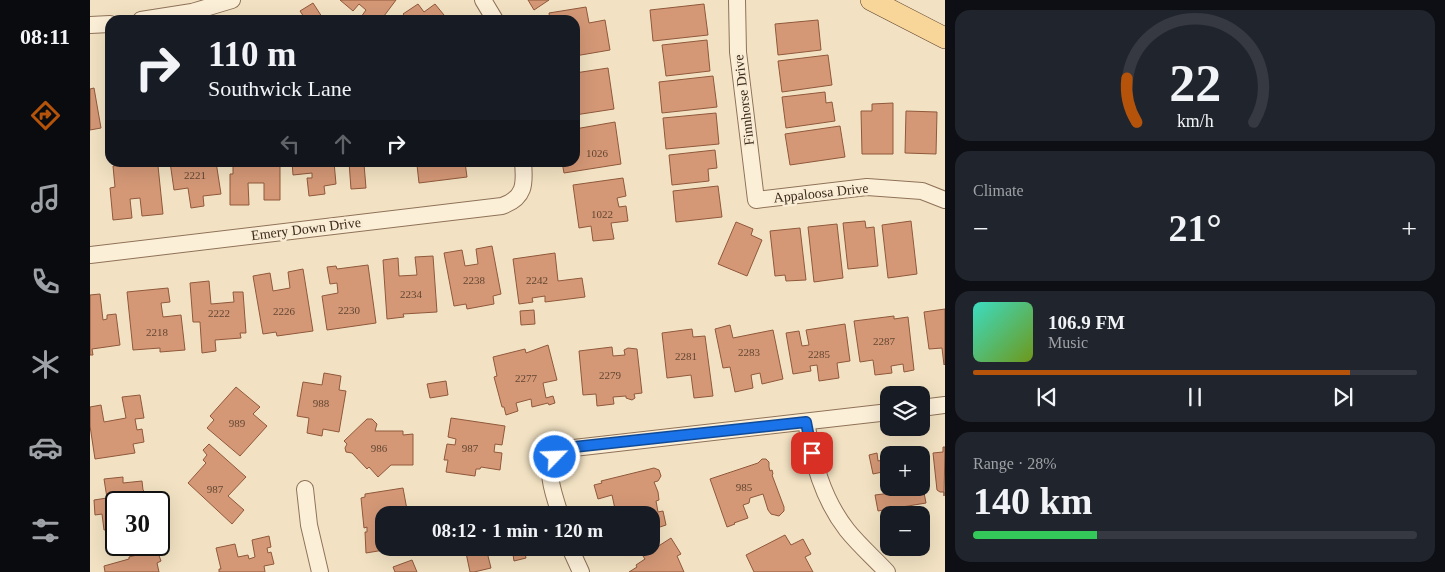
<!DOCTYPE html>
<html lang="en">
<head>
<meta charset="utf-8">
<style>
	body { margin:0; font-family:Georgia,serif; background:#20242c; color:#f1f3f6; height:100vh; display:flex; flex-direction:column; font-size:19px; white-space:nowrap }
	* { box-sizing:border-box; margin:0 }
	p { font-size:16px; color:#9ea1a6 }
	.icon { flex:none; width:28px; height:28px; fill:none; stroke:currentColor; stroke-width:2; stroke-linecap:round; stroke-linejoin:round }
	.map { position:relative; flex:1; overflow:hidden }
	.sheet { display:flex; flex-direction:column; gap:10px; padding:10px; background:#0d0f14; width:500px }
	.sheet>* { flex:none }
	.hud { position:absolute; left:15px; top:15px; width:475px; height:152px; border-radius:15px; box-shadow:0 5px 20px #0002; background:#171b24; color:#f1f3f6; overflow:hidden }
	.tools { position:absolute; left:790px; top:386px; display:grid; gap:10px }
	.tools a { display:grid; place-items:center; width:50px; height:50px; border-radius:10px; background:#171b24; box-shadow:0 5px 20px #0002; font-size:25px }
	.speed { position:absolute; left:15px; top:491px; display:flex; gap:10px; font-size:25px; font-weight:700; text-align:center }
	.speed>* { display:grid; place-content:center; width:65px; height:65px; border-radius:50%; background:#171b24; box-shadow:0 5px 20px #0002; line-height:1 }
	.speed .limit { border:2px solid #111; border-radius:8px; background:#fff; color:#111 }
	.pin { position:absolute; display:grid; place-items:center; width:42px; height:42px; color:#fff; margin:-21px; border-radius:10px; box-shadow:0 2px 8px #0006 }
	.me { position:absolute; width:55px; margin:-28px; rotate:66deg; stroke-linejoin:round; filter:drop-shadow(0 0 4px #0008) }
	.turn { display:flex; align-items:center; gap:18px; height:105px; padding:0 20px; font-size:22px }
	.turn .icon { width:65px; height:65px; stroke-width:2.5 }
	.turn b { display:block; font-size:35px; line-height:42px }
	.lanes { display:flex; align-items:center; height:48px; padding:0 20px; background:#0003; justify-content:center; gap:25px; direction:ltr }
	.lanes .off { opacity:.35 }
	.big { font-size:38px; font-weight:600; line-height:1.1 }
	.sheet .tile { flex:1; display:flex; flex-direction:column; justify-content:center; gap:8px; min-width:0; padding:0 18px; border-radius:15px; background:#20242c }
	.sheet .dial { align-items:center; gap:0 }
	.dial svg { height:130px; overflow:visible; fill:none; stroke:#363941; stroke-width:7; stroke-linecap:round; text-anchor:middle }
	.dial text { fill:#f1f3f6; stroke:none }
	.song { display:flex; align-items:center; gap:15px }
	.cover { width:60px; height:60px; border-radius:8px; background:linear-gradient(135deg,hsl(170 70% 55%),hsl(80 70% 35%)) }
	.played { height:5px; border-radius:2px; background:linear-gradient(90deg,#b45309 85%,#363941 85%) }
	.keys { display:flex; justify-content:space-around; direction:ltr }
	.heat { display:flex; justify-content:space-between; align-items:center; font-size:28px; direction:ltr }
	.charge { height:8px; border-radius:4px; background:linear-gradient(90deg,#34c759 28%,#363941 0) }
	.trip { position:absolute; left:285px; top:506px; width:285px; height:50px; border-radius:15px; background:#171b24; box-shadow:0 5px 20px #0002; font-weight:600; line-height:50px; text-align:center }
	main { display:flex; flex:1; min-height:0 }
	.tab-bar { display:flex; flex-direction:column; width:90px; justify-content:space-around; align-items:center; background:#090b0e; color:#9ea1a6 }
	.tab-bar .icon { width:35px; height:35px }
	.tab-bar .on { color:#b45309 }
	.tab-bar b { font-size:22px; color:#f1f3f6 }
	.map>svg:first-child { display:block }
</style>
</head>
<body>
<main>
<nav class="tab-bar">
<b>08:11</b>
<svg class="icon on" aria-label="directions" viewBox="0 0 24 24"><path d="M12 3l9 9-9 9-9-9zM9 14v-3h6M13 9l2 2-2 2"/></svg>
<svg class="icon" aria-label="music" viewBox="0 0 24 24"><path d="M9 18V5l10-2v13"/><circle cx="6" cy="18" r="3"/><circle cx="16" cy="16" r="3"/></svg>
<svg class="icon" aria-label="phone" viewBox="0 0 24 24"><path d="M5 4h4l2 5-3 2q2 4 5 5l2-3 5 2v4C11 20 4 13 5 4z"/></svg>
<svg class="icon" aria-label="climate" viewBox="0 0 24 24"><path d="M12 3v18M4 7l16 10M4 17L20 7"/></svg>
<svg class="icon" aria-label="car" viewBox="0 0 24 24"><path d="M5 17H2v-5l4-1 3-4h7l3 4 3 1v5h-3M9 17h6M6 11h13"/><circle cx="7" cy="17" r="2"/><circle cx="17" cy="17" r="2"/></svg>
<svg class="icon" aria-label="filters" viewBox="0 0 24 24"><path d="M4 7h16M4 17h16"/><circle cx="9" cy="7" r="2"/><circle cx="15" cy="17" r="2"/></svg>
</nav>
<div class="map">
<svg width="855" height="572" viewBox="0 0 855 572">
	<rect width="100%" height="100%" fill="#f2e2c3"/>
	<g fill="#d49876" stroke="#90583b">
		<polygon points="250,0 306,0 291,20 275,20 271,17 276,10 269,4 263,11"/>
		<polygon points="438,0 459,0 444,10"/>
		<polygon points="223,3 234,20 216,20 210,11"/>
		<polygon points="328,4 334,12 345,4 354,15 349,20 318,20 313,14"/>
		<polygon points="614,4 618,35 563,41 560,10"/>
		<polygon points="496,7 499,23 515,20 520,50 485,56 485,20 460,20 459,13"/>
		<polygon points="728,20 731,50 688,55 685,24"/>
		<polygon points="617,40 620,71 576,76 572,45"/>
		<polygon points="738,55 742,85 692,92 688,61"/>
		<polygon points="518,68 524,109 485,115 485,73"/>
		<polygon points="623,76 627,107 572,113 569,82"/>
		<polygon points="4,88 11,128 0,130 0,89"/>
		<polygon points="735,92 736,103 742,102 745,121 696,128 692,97"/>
		<polygon points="803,103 803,154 772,154 771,111 782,111 782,104"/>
		<polygon points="816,111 847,112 846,154 815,153"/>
		<polygon points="626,113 629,144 576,149 573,118"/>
		<polygon points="525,122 531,164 474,173 472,162 485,162 485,129"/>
		<polygon points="750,126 755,157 700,165 695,134"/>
		<polygon points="625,150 627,168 618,169 619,181 582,185 579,155"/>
		<polygon points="60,162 61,166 68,166 73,214 52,216 50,198 40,199 42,218 23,220 20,188 25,187 23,166"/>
		<polygon points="80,162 126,162 131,194 113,196 114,206 101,208 98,188 84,190"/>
		<polygon points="143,162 190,162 190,200 174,200 174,183 158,183 159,205 140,205 140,174 143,174"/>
		<polygon points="202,162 244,162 246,184 234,186 235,194 219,196 217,178 222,178 222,173 203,175"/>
		<polygon points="259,162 288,162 274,164 276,188 261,189"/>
		<polygon points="338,162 375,162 377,177 329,183 327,165 339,164"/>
		<polygon points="533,178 536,196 527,198 529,207 536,206 538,221 521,223 524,239 503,241 501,226 489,228 483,185"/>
		<polygon points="628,186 632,217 586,222 583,191"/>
		<polygon points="775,221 776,228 784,227 788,266 758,269 753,223"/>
		<polygon points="821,221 827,274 798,278 792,225"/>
		<polygon points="646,222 663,229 661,235 672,240 657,276 628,264"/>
		<polygon points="747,224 753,278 724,282 718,227"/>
		<polygon points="710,228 716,280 696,281 695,275 685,276 680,231"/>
		<polygon points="402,246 411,294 403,296 404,304 377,309 376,304 364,306 354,253 372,250 375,266 388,264 386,249"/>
		<polygon points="465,253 468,281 492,278 495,297 455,302 455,296 442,298 443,302 429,304 423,259"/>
		<polygon points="343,256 347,312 313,314 314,317 297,319 293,260 308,258 309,276 327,275 325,257"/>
		<polygon points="278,265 286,323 237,330 232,296 248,293 247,283 240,284 237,267 246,266 247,269"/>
		<polygon points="213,269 223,331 187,336 186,332 173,334 163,276 180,273 183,291 200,288 198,272"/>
		<polygon points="119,281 121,304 144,302 143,292 153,292 156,333 150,333 151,338 125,340 126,351 112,353 110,322 103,322 100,283"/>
		<polygon points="78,288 80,302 71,303 73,317 91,315 95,350 70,352 70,348 43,350 37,292"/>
		<polygon points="10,294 13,320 17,319 17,315 26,314 30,345 2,349 3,355 0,355 0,295"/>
		<polygon points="855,309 855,364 854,365 852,348 839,349 834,312"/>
		<polygon points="444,310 445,324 431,325 430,311"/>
		<polygon points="804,316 804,319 818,317 824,370 814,372 813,364 801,366 802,373 785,375 783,360 770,362 764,321"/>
		<polygon points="755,324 760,361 747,363 749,378 729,381 727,365 720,366 721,371 703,374 696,333 709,331 712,346 719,345 716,330"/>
		<polygon points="640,325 643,338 683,330 693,379 672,384 670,373 661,375 663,388 645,392 640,367 633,368 625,329"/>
		<polygon points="602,329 603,337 615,336 623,396 604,398 601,375 577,378 572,333"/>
		<polygon points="458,345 467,380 453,383 456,398 463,396 465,403 459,405 458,403 442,407 441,399 426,403 428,411 416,415 414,407 412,407 404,377 407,376 403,357 435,349 436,353"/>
		<polygon points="522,347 523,356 535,355 534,350 538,348 547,349 552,393 544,394 545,398 542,400 536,398 536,396 523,397 524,404 507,406 506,394 493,395 489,351"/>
		<polygon points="234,373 251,376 249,390 256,391 249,432 233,429 232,436 217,433 219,418 207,416 213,382 232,385"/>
		<polygon points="356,381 358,395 340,398 337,384"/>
		<polygon points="146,387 170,407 163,414 177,426 150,456 117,428 124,420 120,416"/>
		<polygon points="50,395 54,418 45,419 47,430 52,429 54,442 43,444 45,453 5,459 0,426 0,407 11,405 14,422 36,418 32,397"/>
		<polygon points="361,418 415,426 412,445 405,444 404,452 412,453 410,470 391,467 390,469 386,469 385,476 356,472 358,460 354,460 357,444 365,445 366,439 358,437"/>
		<polygon points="277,419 282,419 287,424 285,431 313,431 313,435 323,434 323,465 301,465 288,477 279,467 277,469 262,453 256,452 255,448 257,444 254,441"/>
		<polygon points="119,444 156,477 138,496 154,510 142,524 98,483 116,463 113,460 117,455 113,450"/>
		<polygon points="853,447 855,447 854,496 854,492 850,492 847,490 843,453 853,452"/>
		<polygon points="787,453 788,461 799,459 799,480 797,471 783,474 779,455"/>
		<polygon points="672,459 676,459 679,462 679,467 680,471 682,470 683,474 682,475 694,507 694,511 689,516 681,514 678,510 673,494 660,498 659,503 653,505 658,518 644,523 645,524 637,527 620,479 668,463"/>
		<polygon points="564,468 569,470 571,476 568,481 564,482 568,492 569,500 566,501 568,512 573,511 576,525 561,530 561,515 514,515 514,512 525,509 522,495 508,499 504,485 512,483 511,481"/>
		<polygon points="33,477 33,483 52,481 53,490 56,493 57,499 51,502 26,502 26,529 14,530 12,514 5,515 4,500 17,498 14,479"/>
		<polygon points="831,477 836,503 788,511 785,495 801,493 800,488 831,488"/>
		<polygon points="313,488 318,515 294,515 294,530 292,531 294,550 276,553 275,532 277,532 277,527 274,528 271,498 275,497 275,494"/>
		<polygon points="695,535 701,545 713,539 721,554 715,557 723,572 664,572 656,555"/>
		<polygon points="179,536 181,547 177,548 178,553 181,552 184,564 174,566 175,572 129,572 129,569 131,569 126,548 145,544 148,557 158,555 159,559 165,557 162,540"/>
		<polygon points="581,538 591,554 587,556 594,572 539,572 547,567 546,565 555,559 553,556"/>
		<polygon points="375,548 420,548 397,552 401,568 384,572 380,572"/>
		<polygon points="422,548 434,548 436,558 424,561"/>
		<polygon points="67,550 71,561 67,563 69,572 15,572 14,566 39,559 39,557"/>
		<polygon points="322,560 327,572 305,572 303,567"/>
	</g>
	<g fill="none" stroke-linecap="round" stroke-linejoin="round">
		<defs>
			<g id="minor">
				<polyline points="393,0 405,20"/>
				<polyline points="647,0 648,52 666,200 777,187 832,191 855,200"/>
				<polyline points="51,20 102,12 142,0"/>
				<polyline points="0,25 20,24"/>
				<path d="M 0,255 L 412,206 C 435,198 435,184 433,162"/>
				<polyline points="831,408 855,405"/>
				<path d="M 716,422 C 723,461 732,498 757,530 C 769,545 784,558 797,572"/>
				<polyline points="215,489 219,525 230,572"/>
				<path d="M 470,515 C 464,491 449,465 475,449 L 799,412"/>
				<polyline points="480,548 491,572"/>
			</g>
			<polyline id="major" points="781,0 855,38"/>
		</defs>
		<use href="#minor" stroke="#8f7258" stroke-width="18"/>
		<use href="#major" stroke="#5c402c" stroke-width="22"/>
		<use href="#minor" stroke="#fcefd8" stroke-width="16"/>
		<use href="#major" stroke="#f8d598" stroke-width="21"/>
	</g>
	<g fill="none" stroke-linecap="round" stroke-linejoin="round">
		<defs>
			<polyline id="route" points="465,457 476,449 484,447 716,422 722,453"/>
		</defs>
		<use href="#route" stroke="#114b97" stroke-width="12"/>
		<use href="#route" stroke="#1a73e8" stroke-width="9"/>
	</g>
	<g text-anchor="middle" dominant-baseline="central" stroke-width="5" stroke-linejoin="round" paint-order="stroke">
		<g font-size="11" fill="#634633">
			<text x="507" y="153">1026</text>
			<text x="105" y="175">2221</text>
			<text x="512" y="214">1022</text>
			<text x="384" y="280">2238</text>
			<text x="447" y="280">2242</text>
			<text x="321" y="294">2234</text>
			<text x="259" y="310">2230</text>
			<text x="194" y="311">2226</text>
			<text x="129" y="313">2222</text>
			<text x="67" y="332">2218</text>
			<text x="794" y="341">2287</text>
			<text x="659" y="352">2283</text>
			<text x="729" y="354">2285</text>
			<text x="596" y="356">2281</text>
			<text x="520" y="375">2279</text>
			<text x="436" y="378">2277</text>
			<text x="231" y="403">988</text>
			<text x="147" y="423">989</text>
			<text x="289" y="448">986</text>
			<text x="380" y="448">987</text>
			<text x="654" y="487">985</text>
			<text x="125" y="489">987</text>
		</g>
		<g font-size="14" fill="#3d2b1d" stroke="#f9ecd4">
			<text transform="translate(654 100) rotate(-97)">Finnhorse Drive</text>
			<text transform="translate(731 193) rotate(-6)">Appaloosa Drive</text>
			<text transform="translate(216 229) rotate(-7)">Emery Down Drive</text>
		</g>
	</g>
</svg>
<div class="tools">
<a><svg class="icon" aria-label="layers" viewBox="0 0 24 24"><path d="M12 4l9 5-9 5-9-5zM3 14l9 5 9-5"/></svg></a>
<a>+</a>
<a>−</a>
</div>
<div class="speed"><div class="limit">30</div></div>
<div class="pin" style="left:722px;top:453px;background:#d93025"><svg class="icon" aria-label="arrive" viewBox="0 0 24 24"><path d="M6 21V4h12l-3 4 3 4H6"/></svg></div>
<svg class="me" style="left:465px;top:457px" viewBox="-20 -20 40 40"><circle r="17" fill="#1a73e8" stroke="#fff" stroke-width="3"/><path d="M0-11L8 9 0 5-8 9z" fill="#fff"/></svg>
<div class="trip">08:12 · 1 min · 120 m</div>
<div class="hud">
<div class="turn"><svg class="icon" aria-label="right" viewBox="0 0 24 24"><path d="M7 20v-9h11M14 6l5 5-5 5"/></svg><div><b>110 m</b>Southwick Lane</div></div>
<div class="lanes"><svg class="icon off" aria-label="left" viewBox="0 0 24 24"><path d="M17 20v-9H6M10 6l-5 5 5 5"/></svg><svg class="icon off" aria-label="ahead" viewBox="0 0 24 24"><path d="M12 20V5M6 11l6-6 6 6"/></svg><svg class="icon" aria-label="right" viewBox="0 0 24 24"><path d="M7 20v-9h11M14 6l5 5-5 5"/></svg></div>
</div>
</div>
<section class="sheet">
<div class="tile dial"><svg viewBox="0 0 100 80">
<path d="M14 69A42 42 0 1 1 86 69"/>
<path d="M14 69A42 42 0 0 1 8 42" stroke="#b45309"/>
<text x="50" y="56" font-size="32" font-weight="700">22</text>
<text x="50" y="72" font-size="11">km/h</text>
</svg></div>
<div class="tile"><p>Climate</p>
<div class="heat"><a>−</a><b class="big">21°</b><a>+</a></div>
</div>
<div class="tile">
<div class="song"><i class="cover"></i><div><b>106.9 FM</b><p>Music</p></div></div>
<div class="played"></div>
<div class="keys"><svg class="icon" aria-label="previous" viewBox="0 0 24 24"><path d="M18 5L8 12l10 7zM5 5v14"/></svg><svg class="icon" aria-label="pause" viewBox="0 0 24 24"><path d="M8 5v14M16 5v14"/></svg><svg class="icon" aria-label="next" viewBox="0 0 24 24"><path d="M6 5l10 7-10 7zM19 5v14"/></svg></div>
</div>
<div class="tile"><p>Range · 28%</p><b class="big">140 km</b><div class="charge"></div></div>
</section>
</main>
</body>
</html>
